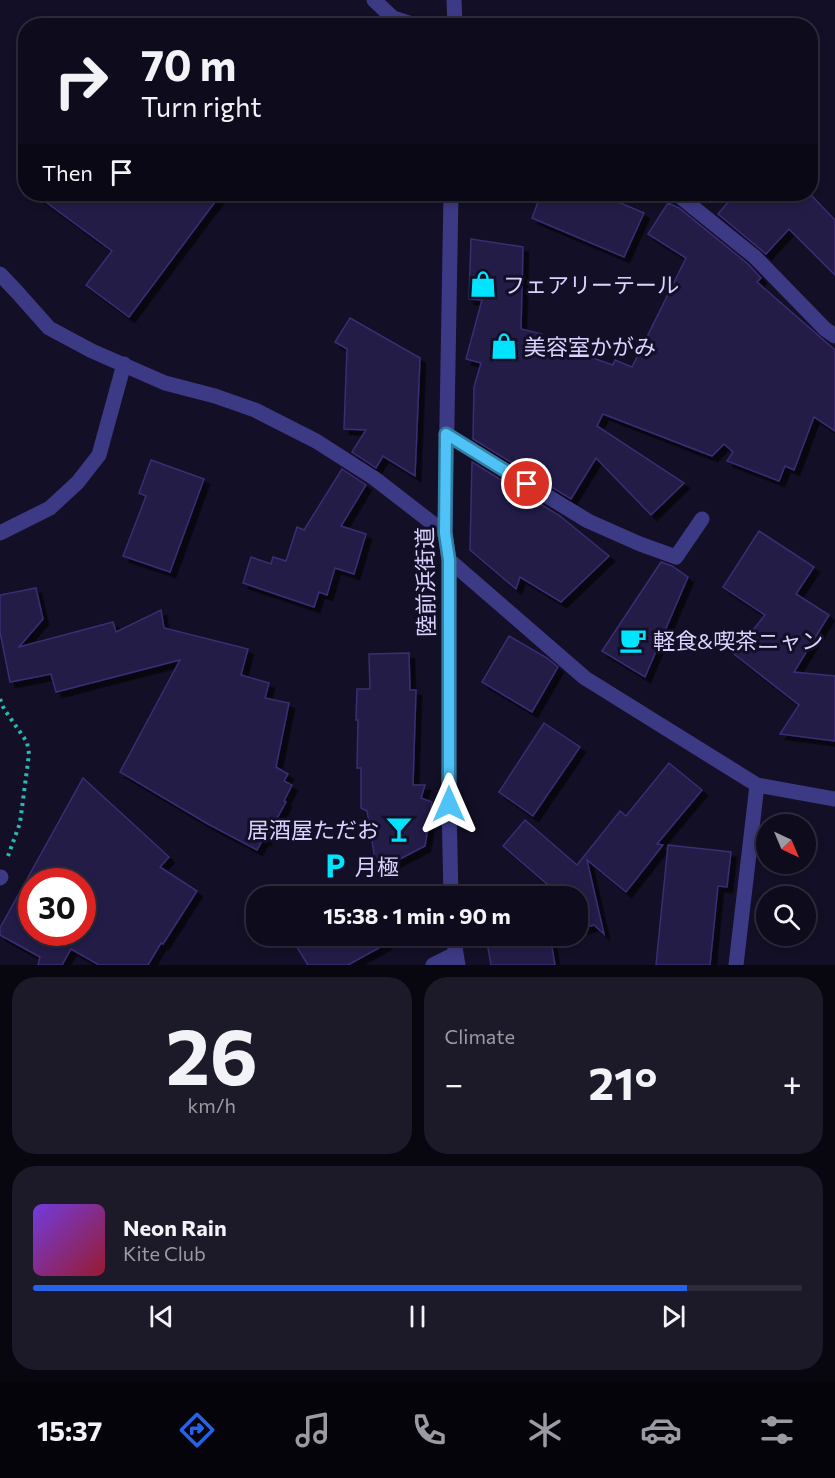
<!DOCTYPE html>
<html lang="en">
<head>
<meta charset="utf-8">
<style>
	body { margin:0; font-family:Commissioner,"Noto Sans JP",sans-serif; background:#1c1929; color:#f1f3f6; height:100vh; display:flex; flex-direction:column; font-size:22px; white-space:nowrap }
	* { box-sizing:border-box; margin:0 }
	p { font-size:20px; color:#9b9ba3 }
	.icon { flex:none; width:33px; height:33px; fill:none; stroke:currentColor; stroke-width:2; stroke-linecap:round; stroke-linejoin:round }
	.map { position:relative; height:965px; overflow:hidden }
	.sheet { display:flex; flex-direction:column; gap:12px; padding:12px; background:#08060f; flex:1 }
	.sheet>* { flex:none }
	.top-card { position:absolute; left:18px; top:18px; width:800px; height:183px; border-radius:24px; box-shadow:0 3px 9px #0003,0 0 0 2px #2e2b3b; background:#0e0b1c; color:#f1f3f6; overflow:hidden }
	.needle { width:39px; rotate:136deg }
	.tools { position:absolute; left:756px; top:814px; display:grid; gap:12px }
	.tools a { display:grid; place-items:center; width:60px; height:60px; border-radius:50%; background:#0e0b1c; box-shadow:0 3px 9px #0003,0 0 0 2px #2e2b3b; font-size:30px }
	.speed { position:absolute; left:18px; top:868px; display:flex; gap:12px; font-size:30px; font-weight:700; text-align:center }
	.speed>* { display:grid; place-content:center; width:78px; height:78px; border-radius:50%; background:#0e0b1c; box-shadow:0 3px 9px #0003,0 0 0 2px #2e2b3b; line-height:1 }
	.speed .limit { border:9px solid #d22; background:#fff; color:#111 }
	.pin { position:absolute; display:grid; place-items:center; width:51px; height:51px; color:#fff; margin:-26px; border:3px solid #fff; border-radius:50%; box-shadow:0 2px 6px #0007 }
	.me { position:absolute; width:66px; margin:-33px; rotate:0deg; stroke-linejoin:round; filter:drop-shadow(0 0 4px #0008) }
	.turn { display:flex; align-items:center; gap:21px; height:126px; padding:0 24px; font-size:27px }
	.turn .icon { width:78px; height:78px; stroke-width:2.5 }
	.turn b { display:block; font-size:42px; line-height:51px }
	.then { display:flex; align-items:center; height:57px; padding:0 24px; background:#0003; gap:12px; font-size:22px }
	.big { font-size:45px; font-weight:700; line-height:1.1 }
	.sheet .card { flex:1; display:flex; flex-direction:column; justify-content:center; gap:9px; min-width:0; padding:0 21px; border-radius:24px; background:#1c1929 }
	.sheet .dial { align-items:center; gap:0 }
	.dial b { font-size:78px; line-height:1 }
	.song { display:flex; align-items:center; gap:18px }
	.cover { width:72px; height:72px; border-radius:9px; background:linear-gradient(135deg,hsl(260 70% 55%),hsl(350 70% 35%)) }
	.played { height:6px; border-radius:3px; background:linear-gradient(90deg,#2563eb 85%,#2e2b3b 85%) }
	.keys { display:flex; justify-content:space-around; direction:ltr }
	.heat { display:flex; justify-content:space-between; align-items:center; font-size:33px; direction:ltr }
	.sheet .tiles { flex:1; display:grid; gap:12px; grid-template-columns:1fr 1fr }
	.card:last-child { grid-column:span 2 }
	.trip { position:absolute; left:246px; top:886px; width:342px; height:60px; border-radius:24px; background:#0e0b1c; box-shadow:0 3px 9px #0003,0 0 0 2px #2e2b3b; font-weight:700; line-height:60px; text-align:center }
	.menu { display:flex; height:96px; justify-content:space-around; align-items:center; background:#06040b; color:#9b9ba3 }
	.menu .icon { width:42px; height:42px }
	.menu .selected { color:#2563eb }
	.menu b { font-size:27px; color:#f1f3f6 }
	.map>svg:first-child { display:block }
</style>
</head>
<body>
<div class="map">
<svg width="835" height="965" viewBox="0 0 835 965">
	<defs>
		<filter id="shadow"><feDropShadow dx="5.5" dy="5.5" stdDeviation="0" flood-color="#0009"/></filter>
	</defs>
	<rect width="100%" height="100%" fill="#130f26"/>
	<g fill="#241b47" stroke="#3b2d73" stroke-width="1.5" fill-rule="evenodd" filter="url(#shadow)">
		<polygon points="35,194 221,194 129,317 86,285 112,251"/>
		<polygon points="541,194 599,194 644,213 624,257 532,218"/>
		<polygon points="735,194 810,194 835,220 835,275 789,229 766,254 718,214"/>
		<polygon points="668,203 679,208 748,264 761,278 757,282 835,350 835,431 814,417 794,470 785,466 779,481 727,461 733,452 724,444 712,456 603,414 597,426 684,483 651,515 596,458 571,499 473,439 474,387 481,363 466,359 482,300 469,299 471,239 523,247 521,329 542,334 541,340 613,365 615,360 632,367 686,258 648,234"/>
		<polygon points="350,318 420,358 415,476 383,456 376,468 352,452 366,430 344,429 347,349 335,342"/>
		<polygon points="151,460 204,479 170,572 123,556 146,496 139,493"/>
		<polygon points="472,462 560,516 609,556 561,602 520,577 516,589 470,550"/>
		<polygon points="342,469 366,485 341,526 366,534 354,574 335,568 327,595 319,592 314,607 243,583 251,557 271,564 273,557 286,561 297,527 304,530"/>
		<polygon points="759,531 814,567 796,594 829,615 794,672 835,676 835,741 780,734 799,705 734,654 765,615 723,587"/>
		<polygon points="661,562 672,566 688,577 645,677 602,651"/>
		<polygon points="36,588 43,619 19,647 113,622 116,632 161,610 164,628 248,649 241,675 269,683 265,698 289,703 276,767 288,774 284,781 292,785 284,801 286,802 265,840 263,839 257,850 208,824 120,772 180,660 56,692 51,674 10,682 0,632 0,595"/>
		<polygon points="509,636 547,658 558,667 532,712 482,682"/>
		<polygon points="409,653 410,690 416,690 413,785 425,785 421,798 432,802 425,846 377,871 367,811 361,808 361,768 357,768 358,720 356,720 357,689 370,689 369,654"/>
		<polygon points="544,723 580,747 533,816 499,792"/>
		<polygon points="669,763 702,790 657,844 663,845 626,892 587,860 604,934 594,925 578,929 578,897 523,897 555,891 503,846 525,820 577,865 620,811 626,816"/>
		<path d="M 83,778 L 169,857 L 160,867 L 197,891 L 163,944 L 161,943 L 148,965 L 99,965 L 71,949 L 62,965 L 38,965 L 40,957 L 0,935 L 0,928 ZM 32,882 L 82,882 L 82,933 L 32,933 Z"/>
		<polygon points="668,845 731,852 727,887 718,886 710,965 656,965"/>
		<polygon points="290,936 381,936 386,944 348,965 308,965"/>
		<polygon points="486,936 550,936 555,965 491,965"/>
	</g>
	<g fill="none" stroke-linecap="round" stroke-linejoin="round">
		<polyline stroke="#2fb8b0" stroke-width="4" stroke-dasharray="3 4.5" stroke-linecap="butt" points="0,699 4,709 27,742 29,754 20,823 8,856"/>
		<g stroke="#3d3a85" stroke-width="15">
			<polyline points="374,0 393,18 418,26"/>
			<polyline points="454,0 455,26"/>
			<polyline points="672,194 678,195 755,257 825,329 835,336"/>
			<polyline points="0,274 17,292 49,328 92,351 165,383 215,396 255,410 316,441 374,478 445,533"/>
			<polyline points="446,434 588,521 640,544 676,557 702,519"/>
			<polyline points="0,533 50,508 78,482 99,455 124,364"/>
			<polyline points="449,560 585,678 757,785 835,799"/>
			<polyline points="0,878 1,877"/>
			<polyline points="451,897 449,804 449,560 445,533 451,194"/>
			<polyline points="453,936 458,965"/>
			<polyline points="433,965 455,954"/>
			<polyline points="736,965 757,785"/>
		</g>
	</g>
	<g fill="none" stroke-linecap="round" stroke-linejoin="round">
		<defs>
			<polyline id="route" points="449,804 449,560 445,533 446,434 527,484"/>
		</defs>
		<use href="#route" stroke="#337fa1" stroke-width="15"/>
		<use href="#route" stroke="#4fc3f7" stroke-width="10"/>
	</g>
	<defs>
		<symbol id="shop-bare" viewBox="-9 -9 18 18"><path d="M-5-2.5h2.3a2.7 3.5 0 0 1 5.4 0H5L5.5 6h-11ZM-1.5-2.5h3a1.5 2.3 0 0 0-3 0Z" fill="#00e5ff" stroke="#130f26" stroke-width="2.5" paint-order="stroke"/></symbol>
		<symbol id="cafe-bare" viewBox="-9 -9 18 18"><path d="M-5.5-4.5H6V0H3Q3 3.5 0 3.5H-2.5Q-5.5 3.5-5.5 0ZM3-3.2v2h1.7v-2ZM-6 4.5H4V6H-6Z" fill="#00e5ff" stroke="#130f26" stroke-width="2.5" paint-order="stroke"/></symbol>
		<symbol id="bar-bare" viewBox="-9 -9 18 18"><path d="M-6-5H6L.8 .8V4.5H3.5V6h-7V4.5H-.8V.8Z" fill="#00e5ff" stroke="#130f26" stroke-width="2.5" paint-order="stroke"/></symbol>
		<symbol id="parking-bare" viewBox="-9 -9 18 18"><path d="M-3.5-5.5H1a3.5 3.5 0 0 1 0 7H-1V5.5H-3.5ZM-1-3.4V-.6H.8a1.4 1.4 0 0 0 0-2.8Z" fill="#00e5ff" stroke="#130f26" stroke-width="2.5" paint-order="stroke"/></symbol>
	</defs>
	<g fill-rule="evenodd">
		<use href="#shop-bare" x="464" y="265" width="38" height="38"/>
		<use href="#shop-bare" x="485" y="327" width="38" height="38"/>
		<use href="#cafe-bare" x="614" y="621" width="38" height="38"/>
		<use href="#bar-bare" x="380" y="810" width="38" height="38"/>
		<use href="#parking-bare" x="316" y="847" width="38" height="38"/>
	</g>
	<g text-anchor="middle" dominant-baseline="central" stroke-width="6" stroke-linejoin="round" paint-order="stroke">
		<g font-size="22" fill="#d9d4ff" stroke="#130f26" text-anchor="start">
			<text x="503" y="284">フェアリーテール</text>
			<text x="524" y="346">美容室かがみ</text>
			<text x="653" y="640">軽食&amp;喫茶ニャン</text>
			<text x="379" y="829" text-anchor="end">居酒屋ただお</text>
			<text x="355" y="866">月極</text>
		</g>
		<g font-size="22" fill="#d9d4ff" stroke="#130f26">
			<text transform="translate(425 582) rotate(-91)">陸前浜街道</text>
		</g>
	</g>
</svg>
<div class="tools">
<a><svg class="needle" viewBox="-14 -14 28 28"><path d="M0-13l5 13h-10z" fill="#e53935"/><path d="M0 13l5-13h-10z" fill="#9b9ba3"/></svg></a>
<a><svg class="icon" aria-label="search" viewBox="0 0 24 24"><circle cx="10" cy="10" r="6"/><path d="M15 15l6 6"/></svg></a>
</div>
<div class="speed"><div class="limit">30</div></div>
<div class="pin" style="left:527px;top:484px;background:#d93025"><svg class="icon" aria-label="arrive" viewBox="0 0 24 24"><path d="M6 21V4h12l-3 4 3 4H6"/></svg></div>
<svg class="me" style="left:449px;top:804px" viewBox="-20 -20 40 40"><path d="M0-17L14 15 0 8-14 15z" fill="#4fc3f7" stroke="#fff" stroke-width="4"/></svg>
<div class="trip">15:38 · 1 min · 90 m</div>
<div class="top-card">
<div class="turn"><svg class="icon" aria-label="right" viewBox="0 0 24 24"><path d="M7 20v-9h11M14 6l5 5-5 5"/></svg><div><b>70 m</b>Turn right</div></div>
<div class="then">Then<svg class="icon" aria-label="arrive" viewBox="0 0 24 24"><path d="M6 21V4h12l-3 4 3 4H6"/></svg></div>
</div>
</div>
<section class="sheet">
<div class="tiles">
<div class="card dial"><b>26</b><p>km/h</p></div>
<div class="card"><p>Climate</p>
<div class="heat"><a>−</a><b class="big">21°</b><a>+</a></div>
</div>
<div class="card">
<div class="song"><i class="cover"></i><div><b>Neon Rain</b><p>Kite Club</p></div></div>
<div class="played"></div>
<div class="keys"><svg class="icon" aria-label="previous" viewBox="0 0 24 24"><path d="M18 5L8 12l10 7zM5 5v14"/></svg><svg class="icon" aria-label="pause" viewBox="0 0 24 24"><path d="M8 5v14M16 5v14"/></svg><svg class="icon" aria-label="next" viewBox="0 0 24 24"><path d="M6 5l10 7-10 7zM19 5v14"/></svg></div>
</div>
</div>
</section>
<nav class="menu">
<b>15:37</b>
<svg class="icon selected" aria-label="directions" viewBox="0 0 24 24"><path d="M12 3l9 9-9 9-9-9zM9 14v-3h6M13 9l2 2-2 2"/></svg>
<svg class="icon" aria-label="music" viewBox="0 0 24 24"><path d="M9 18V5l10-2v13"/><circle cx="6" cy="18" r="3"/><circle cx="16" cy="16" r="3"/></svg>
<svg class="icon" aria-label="phone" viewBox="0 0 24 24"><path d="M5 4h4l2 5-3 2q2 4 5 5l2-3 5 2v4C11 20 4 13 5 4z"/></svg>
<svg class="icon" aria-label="climate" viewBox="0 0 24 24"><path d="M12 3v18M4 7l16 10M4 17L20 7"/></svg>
<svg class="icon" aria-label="car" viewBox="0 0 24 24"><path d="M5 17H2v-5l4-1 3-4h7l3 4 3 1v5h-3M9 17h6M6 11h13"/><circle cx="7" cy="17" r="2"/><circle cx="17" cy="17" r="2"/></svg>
<svg class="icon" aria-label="filters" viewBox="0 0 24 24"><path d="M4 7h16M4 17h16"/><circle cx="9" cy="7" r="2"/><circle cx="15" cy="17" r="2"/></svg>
</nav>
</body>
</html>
